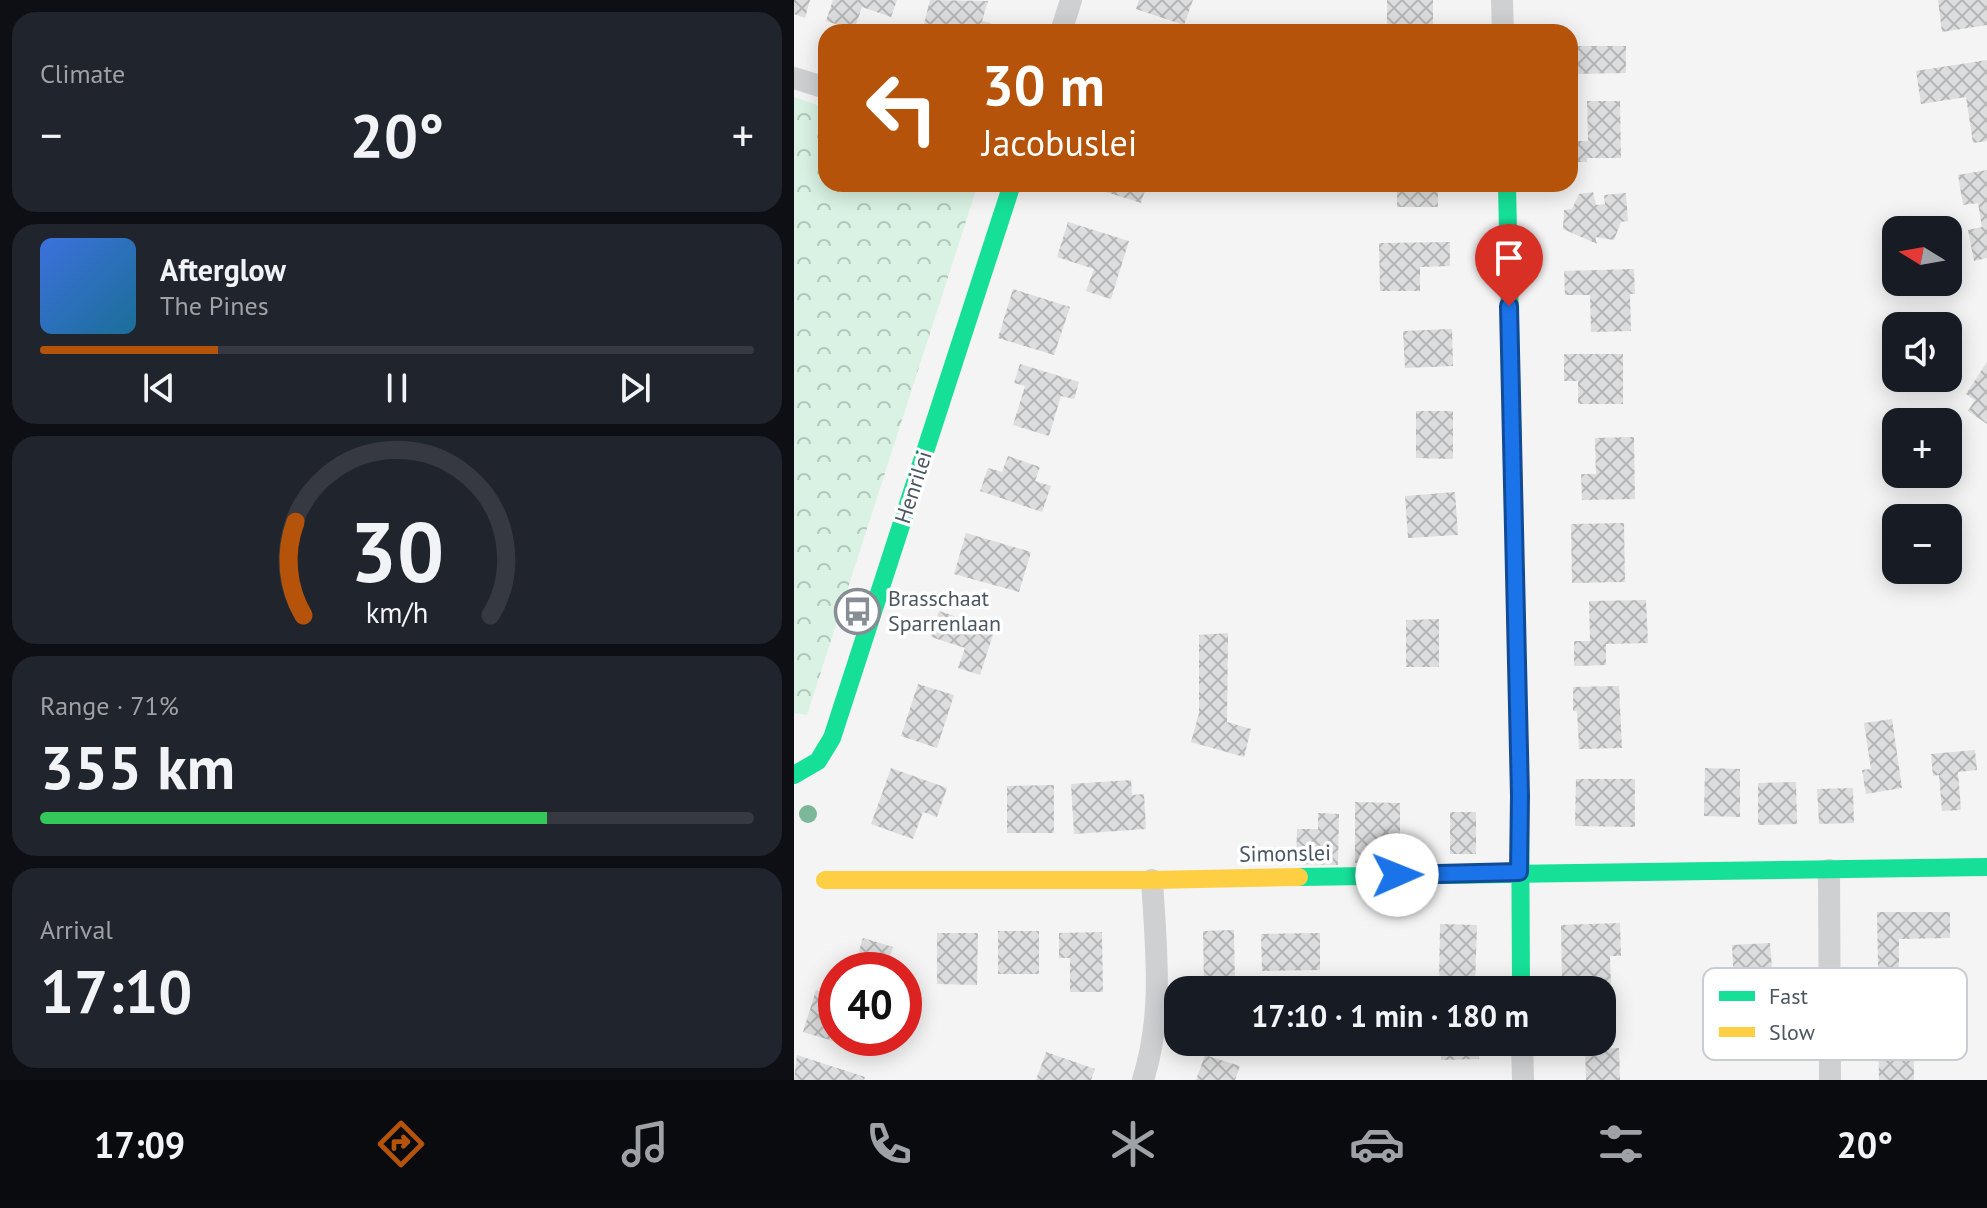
<!DOCTYPE html>
<html lang="en">
<head>
<meta charset="utf-8">
<style>
	body { margin:0; font-family:"PT Sans",sans-serif; background:#20242c; color:#f1f3f6; height:100vh; display:flex; flex-direction:column; font-size:30px; white-space:nowrap }
	* { box-sizing:border-box; margin:0 }
	p { font-size:26px; color:#9ea1a6 }
	.icon { flex:none; width:44px; height:44px; fill:none; stroke:currentColor; stroke-width:2; stroke-linecap:round; stroke-linejoin:round }
	.map { position:relative; flex:1; overflow:hidden }
	.sheet { display:flex; flex-direction:column; gap:12px; padding:12px; background:#0d0f14; width:794px }
	.sheet>* { flex:none }
	.banner { position:absolute; left:24px; top:24px; width:760px; height:168px; border-radius:24px; box-shadow:0 4px 20px #0003; background:#b45309; color:#fff; overflow:hidden }
	.needle { width:52px; rotate:281deg }
	.buttons { position:absolute; left:1088px; top:216px; display:grid; gap:16px }
	.buttons a { display:grid; place-items:center; width:80px; height:80px; border-radius:16px; background:#171b24; box-shadow:0 4px 20px #0003; font-size:40px }
	.speed { position:absolute; left:24px; top:952px; display:flex; gap:16px; font-size:40px; font-weight:700; text-align:center }
	.speed>* { display:grid; place-content:center; width:104px; height:104px; border-radius:50%; background:#171b24; box-shadow:0 4px 20px #0003; line-height:1 }
	.speed .limit { border:12px solid #d22; background:#fff; color:#111 }
	.pin { position:absolute; display:grid; place-items:center; width:68px; height:68px; color:#fff; margin:-82px -34px; border-radius:50% 50% 50% 0; rotate:-45deg; box-shadow:0 0 8px #0007 }
	.pin .icon { rotate:45deg }
	.me { position:absolute; width:88px; margin:-44px; rotate:89deg; stroke-linejoin:round; filter:drop-shadow(0 0 6px #0008) }
	.turn { display:flex; align-items:center; gap:28px; height:168px; padding:0 32px; font-size:36px }
	.turn .icon { width:104px; height:104px; stroke-width:2.5 }
	.turn b { display:block; font-size:56px; line-height:68px }
	.big { font-size:60px; font-weight:700; line-height:1.1 }
	.sheet .tile { flex:1; display:flex; flex-direction:column; justify-content:center; gap:12px; min-width:0; padding:0 28px; border-radius:24px; background:#20242c }
	.sheet .dial { align-items:center; gap:0 }
	.dial svg { height:208px; overflow:visible; fill:none; stroke:#363941; stroke-width:7; stroke-linecap:round; text-anchor:middle }
	.dial text { fill:#f1f3f6; stroke:none }
	.song { display:flex; align-items:center; gap:24px }
	.cover { width:96px; height:96px; border-radius:12px; background:linear-gradient(135deg,hsl(220 70% 55%),hsl(200 70% 35%)) }
	.played { height:8px; border-radius:4px; background:linear-gradient(90deg,#b45309 25%,#363941 25%) }
	.keys { display:flex; justify-content:space-around; direction:ltr }
	.heat { display:flex; justify-content:space-between; align-items:center; font-size:44px; direction:ltr }
	.charge { height:12px; border-radius:6px; background:linear-gradient(90deg,#34c759 71%,#363941 0) }
	.trip { position:absolute; left:370px; top:976px; width:452px; height:80px; border-radius:24px; background:#171b24; box-shadow:0 4px 20px #0003; font-weight:700; line-height:80px; text-align:center }
	.tab-bar { display:flex; height:128px; justify-content:space-around; align-items:center; background:#090b0e; color:#9ea1a6 }
	.tab-bar .icon { width:56px; height:56px }
	.tab-bar .active { color:#b45309 }
	.tab-bar b { font-size:36px; color:#f1f3f6 }
	main { display:flex; flex:1; min-height:0 }
	.map>svg:first-child { display:block }
</style>
</head>
<body>
<main>
<section class="sheet">
<div class="tile"><p>Climate</p>
<div class="heat"><a>−</a><b class="big">20°</b><a>+</a></div>
</div>
<div class="tile">
<div class="song"><i class="cover"></i><div><b>Afterglow</b><p>The Pines</p></div></div>
<div class="played"></div>
<div class="keys"><svg class="icon" aria-label="previous" viewBox="0 0 24 24"><path d="M18 5L8 12l10 7zM5 5v14"/></svg><svg class="icon" aria-label="pause" viewBox="0 0 24 24"><path d="M8 5v14M16 5v14"/></svg><svg class="icon" aria-label="next" viewBox="0 0 24 24"><path d="M6 5l10 7-10 7zM19 5v14"/></svg></div>
</div>
<div class="tile dial"><svg viewBox="0 0 100 80">
<path d="M14 69A42 42 0 1 1 86 69"/>
<path d="M14 69A42 42 0 0 1 11 33" stroke="#b45309"/>
<text x="50" y="56" font-size="32" font-weight="700">30</text>
<text x="50" y="72" font-size="11">km/h</text>
</svg></div>
<div class="tile"><p>Range · 71%</p><b class="big">355 km</b><div class="charge"></div></div>
<div class="tile"><p>Arrival</p><b class="big">17:10</b></div>
</section>
<div class="map">
<svg width="1193" height="1080" viewBox="0 0 1193 1080">
	<defs>
		<pattern id="forest-crowns" width="20" height="18" patternUnits="userSpaceOnUse" patternTransform="scale(2)"><rect width="20" height="18" fill="#d9f2e3"/><path d="M2 6a3 3 0 1 1 6 0M12 15a3 3 0 1 1 6 0" fill="none" stroke="#b2c7bb"/></pattern>
		<pattern id="building-cross-hatch" width="8" height="8" patternUnits="userSpaceOnUse" patternTransform="scale(2)"><rect width="8" height="8" fill="#ddddde"/><path d="M0 0l8 8M0 8l8-8" fill="none" stroke="#b5b6b7"/></pattern>
	</defs>
	<rect width="100%" height="100%" fill="#f4f4f4"/>
	<polygon fill="url(#forest-crowns)" points="0,97 32,108 32,184 184,184 13,715 0,713"/>
	<g fill="url(#building-cross-hatch)">
		<polygon points="0,0 16,0 11,18 0,14"/>
		<polygon points="39,0 103,0 97,17 68,7 60,30 32,21"/>
		<polygon points="136,0 194,1 188,21 197,23 195,32 128,32"/>
		<polygon points="345,0 399,0 390,25 342,9"/>
		<rect x="593" y="0" width="46" height="32"/>
		<polygon points="1144,0 1193,0 1193,25 1148,32"/>
		<polygon points="776,46 832,46 832,73 776,74"/>
		<polygon points="1193,60 1193,141 1179,143 1172,97 1127,104 1122,71"/>
		<polygon points="793,101 826,101 827,158 793,158 793,162 776,162 776,141 794,141"/>
		<polygon points="1193,170 1193,258 1180,261 1174,230 1188,227 1184,203 1169,205 1164,175"/>
		<polygon points="287,184 353,184 347,203"/>
		<rect x="603" y="184" width="41" height="23"/>
		<polygon points="799,192 802,205 811,204 810,195 832,193 834,221 827,222 820,240 801,237 803,244 769,229 770,210 778,209 785,194"/>
		<polygon points="274,222 335,241 317,299 292,291 300,269 263,257"/>
		<polygon points="656,242 656,266 626,267 626,291 586,291 585,243"/>
		<polygon points="840,269 841,294 836,294 837,331 797,332 796,295 771,295 770,271"/>
		<polygon points="219,289 276,307 260,355 204,338"/>
		<polygon points="658,329 659,366 611,368 609,331"/>
		<polygon points="770,354 829,354 829,404 784,404 784,381 770,381"/>
		<polygon points="1193,362 1193,424 1174,411 1181,400 1172,394"/>
		<polygon points="226,364 285,382 280,399 267,396 255,436 219,425 231,386 220,383"/>
		<polygon points="622,411 659,411 659,459 622,458"/>
		<polygon points="840,437 841,499 788,500 787,474 802,474 801,438"/>
		<polygon points="214,456 246,467 241,481 257,486 248,512 186,491 194,468 208,472"/>
		<polygon points="661,492 664,535 614,538 611,496"/>
		<polygon points="830,523 831,582 778,583 777,524"/>
		<polygon points="172,533 237,552 225,592 160,574"/>
		<polygon points="852,600 854,643 812,644 812,665 780,666 780,641 796,641 795,601"/>
		<polygon points="145,611 201,629 186,675 164,668 171,648 137,637"/>
		<polygon points="645,619 645,667 612,667 612,620"/>
		<polygon points="434,633 433,722 457,729 450,757 397,742 405,713 405,635"/>
		<polygon points="124,684 160,695 143,748 107,736"/>
		<polygon points="825,686 828,748 785,749 783,711 779,711 779,687"/>
		<polygon points="1098,719 1108,788 1072,794 1068,770 1077,769 1070,723"/>
		<polygon points="1181,750 1183,770 1164,772 1167,810 1148,811 1145,775 1139,776 1137,754"/>
		<polygon points="97,768 153,788 143,817 129,812 119,839 77,824"/>
		<polygon points="911,768 946,769 946,817 910,816"/>
		<polygon points="782,779 841,779 841,827 781,826"/>
		<polygon points="337,780 338,795 350,794 352,829 280,834 277,784"/>
		<polygon points="1002,782 1003,824 964,825 964,783"/>
		<polygon points="260,785 260,833 213,833 213,786"/>
		<polygon points="1059,788 1060,823 1025,824 1023,789"/>
		<polygon points="561,802 606,803 606,864 561,863"/>
		<rect x="656" y="812" width="26" height="42"/>
		<polygon points="524,813 545,814 544,865 502,864 503,829 524,829"/>
		<polygon points="1083,912 1156,912 1156,938 1105,939 1105,967 1084,967"/>
		<polygon points="826,923 827,956 816,956 817,985 768,986 767,925"/>
		<polygon points="646,924 683,925 681,984 645,984"/>
		<polygon points="440,930 441,983 410,984 409,931"/>
		<rect x="204" y="931" width="41" height="43"/>
		<polygon points="308,932 309,992 276,992 276,958 265,958 265,933"/>
		<polygon points="143,933 184,933 183,985 143,984"/>
		<polygon points="526,933 526,970 468,971 467,934"/>
		<polygon points="69,938 99,947 91,970 59,970"/>
		<polygon points="976,943 979,981 940,984 938,945"/>
		<polygon points="22,990 42,996 42,1038 73,1038 69,1050 9,1032"/>
		<polygon points="1084,1026 1120,1026 1120,1080 1085,1080"/>
		<polygon points="647,1042 684,1042 685,1059 647,1060"/>
		<polygon points="774,1042 807,1042 807,1049 825,1048 826,1080 792,1080 791,1049 774,1050"/>
		<polygon points="252,1052 301,1069 297,1080 242,1080"/>
		<polygon points="3,1055 71,1077 70,1080 0,1080"/>
		<polygon points="411,1055 446,1066 441,1080 402,1080"/>
	</g>
	<g fill="none" stroke-linecap="round" stroke-linejoin="round">
		<g stroke="#ced0d2" stroke-width="22">
			<polyline points="708,0 709,32"/>
			<polyline points="267,32 277,0"/>
			<polyline points="0,78 32,88"/>
			<polyline points="1035,870 1036,1080"/>
			<polyline points="728,1042 729,1080"/>
			<path d="M 349,1080 C 370,1013 362,949 358,880"/>
		</g>
		<g stroke="#16e098" stroke-width="18">
			<polyline points="713,184 726,796 727,990"/>
			<polyline points="0,775 24,761 38,738 218,184"/>
			<polyline points="505,877 1193,867"/>
		</g>
		<polyline stroke="#ffcf43" stroke-width="18" points="31,880 358,880 505,877"/>
	</g>
	<circle fill="#7ab899" cx="14" cy="814" r="9"/>
	<g fill="none" stroke-linecap="round" stroke-linejoin="round">
		<defs>
			<polyline id="route" points="603,875 725,872 726,796 715,306"/>
		</defs>
		<use href="#route" stroke="#114b97" stroke-width="20"/>
		<use href="#route" stroke="#1a73e8" stroke-width="14"/>
	</g>
	<defs>
		<symbol id="bus-ring" viewBox="-11 -11 22 22"><circle r="9.5" fill="#fff" stroke="#868d94" stroke-width="1.5"/><path d="M-5-6H5V4H4V6H2V4H-2V6H-4V4H-5ZM-3.5-4V0h7V-4ZM-3.5 1.2v1.5H-2V1.2ZM2 1.2v1.5H3.5V1.2Z" fill="#868d94"/></symbol>
	</defs>
	<g fill-rule="evenodd">
		<use href="#bus-ring" x="38" y="586" width="51" height="51"/>
	</g>
	<g text-anchor="middle" dominant-baseline="central" stroke-width="7" stroke-linejoin="round" paint-order="stroke">
		<g font-size="22" fill="#4a5661" stroke="#fff">
			<text transform="translate(119 487) rotate(-72)">Henrilei</text>
			<text transform="translate(491 853) rotate(-1)">Simonslei</text>
		</g>
		<g font-size="22" fill="#4a5661" stroke="#fff" text-anchor="start">
			<text x="94" y="598">Brasschaat<tspan x="94" dy="25">Sparrenlaan</tspan></text>
		</g>
	</g>
	<rect x="909" y="968" width="264" height="92" rx="12" fill="#fff" stroke="#c9ccd0" stroke-width="2"/>
	<rect x="925" y="991" width="36" height="10" fill="#16e098"/>
	<rect x="925" y="1027" width="36" height="10" fill="#ffcf43"/>
	<g font-size="22" fill="#4a5661">
		<text x="975" y="1004">Fast</text>
		<text x="975" y="1040">Slow</text>
	</g>
</svg>
<div class="buttons">
<a><svg class="needle" viewBox="-14 -14 28 28"><path d="M0-13l5 13h-10z" fill="#e53935"/><path d="M0 13l5-13h-10z" fill="#9ea1a6"/></svg></a>
<a><svg class="icon" aria-label="sound" viewBox="0 0 24 24"><path d="M4 9h4l5-4v14l-5-4H4zM17 9q2 3 0 6"/></svg></a>
<a>+</a>
<a>−</a>
</div>
<div class="speed"><div class="limit">40</div></div>
<div class="pin" style="left:715px;top:306px;background:#d93025"><svg class="icon" aria-label="arrive" viewBox="0 0 24 24"><path d="M6 21V4h12l-3 4 3 4H6"/></svg></div>
<svg class="me" style="left:603px;top:875px" viewBox="-20 -20 40 40"><circle r="19" fill="#fff"/><path d="M0-13L10 11 0 6-10 11z" fill="#1a73e8"/></svg>
<div class="trip">17:10 · 1 min · 180 m</div>
<div class="banner">
<div class="turn"><svg class="icon" aria-label="left" viewBox="0 0 24 24"><path d="M17 20v-9H6M10 6l-5 5 5 5"/></svg><div><b>30 m</b>Jacobuslei</div></div>
</div>
</div>
</main>
<nav class="tab-bar">
<b>17:09</b>
<svg class="icon active" aria-label="directions" viewBox="0 0 24 24"><path d="M12 3l9 9-9 9-9-9zM9 14v-3h6M13 9l2 2-2 2"/></svg>
<svg class="icon" aria-label="music" viewBox="0 0 24 24"><path d="M9 18V5l10-2v13"/><circle cx="6" cy="18" r="3"/><circle cx="16" cy="16" r="3"/></svg>
<svg class="icon" aria-label="phone" viewBox="0 0 24 24"><path d="M5 4h4l2 5-3 2q2 4 5 5l2-3 5 2v4C11 20 4 13 5 4z"/></svg>
<svg class="icon" aria-label="climate" viewBox="0 0 24 24"><path d="M12 3v18M4 7l16 10M4 17L20 7"/></svg>
<svg class="icon" aria-label="car" viewBox="0 0 24 24"><path d="M5 17H2v-5l4-1 3-4h7l3 4 3 1v5h-3M9 17h6M6 11h13"/><circle cx="7" cy="17" r="2"/><circle cx="17" cy="17" r="2"/></svg>
<svg class="icon" aria-label="filters" viewBox="0 0 24 24"><path d="M4 7h16M4 17h16"/><circle cx="9" cy="7" r="2"/><circle cx="15" cy="17" r="2"/></svg>
<b>20°</b>
</nav>
</body>
</html>
